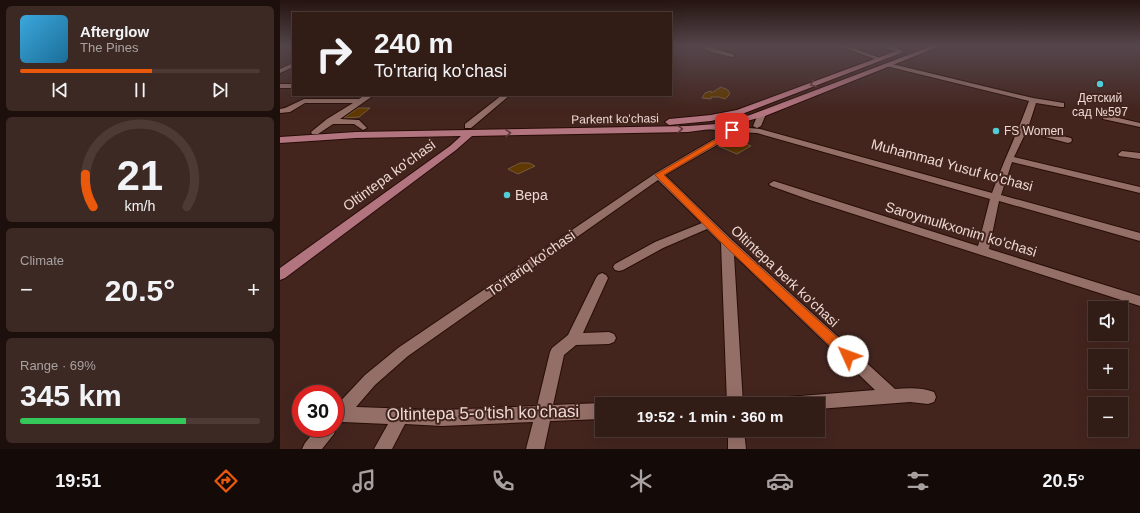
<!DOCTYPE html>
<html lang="en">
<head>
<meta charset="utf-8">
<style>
	body { margin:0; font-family:Helvetica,sans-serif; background:#3d2923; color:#f1f3f6; height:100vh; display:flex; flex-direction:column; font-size:15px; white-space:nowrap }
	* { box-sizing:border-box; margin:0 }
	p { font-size:13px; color:#a8a1a1 }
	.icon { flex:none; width:22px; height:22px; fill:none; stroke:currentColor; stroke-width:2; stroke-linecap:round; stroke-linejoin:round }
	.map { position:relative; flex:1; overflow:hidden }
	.drawer { display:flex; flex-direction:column; gap:6px; padding:6px; background:#1c0f0c; width:280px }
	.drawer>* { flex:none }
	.top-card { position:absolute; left:12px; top:12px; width:380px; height:84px; border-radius:0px; box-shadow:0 4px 16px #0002,0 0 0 1px #4d3a35; background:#321c16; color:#f1f3f6; overflow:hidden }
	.tools { position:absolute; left:808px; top:301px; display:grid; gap:8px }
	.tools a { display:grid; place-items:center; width:40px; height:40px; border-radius:0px; background:#321c16; box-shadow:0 4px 16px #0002,0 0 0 1px #4d3a35; font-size:20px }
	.speed { position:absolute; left:12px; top:385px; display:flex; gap:8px; font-size:20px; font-weight:700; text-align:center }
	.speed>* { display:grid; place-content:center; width:52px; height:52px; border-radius:50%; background:#321c16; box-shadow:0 4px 16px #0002,0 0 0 1px #4d3a35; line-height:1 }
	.speed .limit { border:6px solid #d22; background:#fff; color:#111 }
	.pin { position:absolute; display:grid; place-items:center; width:34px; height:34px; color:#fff; margin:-17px; border-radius:8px; box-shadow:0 2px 6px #0006 }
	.me { position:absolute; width:44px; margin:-22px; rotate:313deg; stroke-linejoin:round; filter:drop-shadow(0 0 3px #0008) }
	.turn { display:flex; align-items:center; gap:14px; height:84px; padding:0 16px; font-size:18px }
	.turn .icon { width:52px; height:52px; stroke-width:2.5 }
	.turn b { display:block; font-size:28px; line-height:34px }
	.big { font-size:30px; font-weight:600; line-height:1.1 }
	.drawer .card { flex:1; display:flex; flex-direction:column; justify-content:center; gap:6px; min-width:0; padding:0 14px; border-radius:6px; background:#3d2923 }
	.drawer .dial { align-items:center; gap:0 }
	.dial svg { height:104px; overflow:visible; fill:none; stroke:#4d3a35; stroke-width:7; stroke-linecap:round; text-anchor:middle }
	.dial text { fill:#f1f3f6; stroke:none }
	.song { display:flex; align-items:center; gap:12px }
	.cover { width:48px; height:48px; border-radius:6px; background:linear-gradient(135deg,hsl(200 70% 55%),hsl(200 70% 35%)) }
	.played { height:4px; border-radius:2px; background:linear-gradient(90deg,#ea580c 55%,#4d3a35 55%) }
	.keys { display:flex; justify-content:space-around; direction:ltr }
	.heat { display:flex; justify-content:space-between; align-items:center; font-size:22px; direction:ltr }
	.charge { height:6px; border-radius:3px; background:linear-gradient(90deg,#34c759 69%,#4d3a35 0) }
	.trip { position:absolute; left:315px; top:397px; width:230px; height:40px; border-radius:0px; background:#321c16; box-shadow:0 4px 16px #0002,0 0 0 1px #4d3a35; font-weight:600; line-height:40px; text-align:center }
	.dock { display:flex; height:64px; justify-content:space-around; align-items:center; background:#140b09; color:#a8a1a1 }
	.dock .icon { width:28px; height:28px }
	.dock .active { color:#ea580c }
	.dock b { font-size:18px; color:#f1f3f6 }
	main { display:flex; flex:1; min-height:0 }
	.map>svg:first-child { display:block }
</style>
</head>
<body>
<main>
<section class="drawer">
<div class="card">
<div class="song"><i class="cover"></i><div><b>Afterglow</b><p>The Pines</p></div></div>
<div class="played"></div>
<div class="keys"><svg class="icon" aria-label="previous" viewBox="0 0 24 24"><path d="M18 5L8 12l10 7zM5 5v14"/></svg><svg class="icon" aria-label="pause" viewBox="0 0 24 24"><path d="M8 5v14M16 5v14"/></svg><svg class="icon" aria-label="next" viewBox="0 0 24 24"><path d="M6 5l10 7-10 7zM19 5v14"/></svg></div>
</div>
<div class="card dial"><svg viewBox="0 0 100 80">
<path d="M14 69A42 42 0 1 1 86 69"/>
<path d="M14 69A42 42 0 0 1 8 44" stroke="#ea580c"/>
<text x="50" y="56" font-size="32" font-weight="700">21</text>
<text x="50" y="72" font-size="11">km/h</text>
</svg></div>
<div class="card"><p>Climate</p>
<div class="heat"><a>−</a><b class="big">20.5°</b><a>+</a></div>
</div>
<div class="card"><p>Range · 69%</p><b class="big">345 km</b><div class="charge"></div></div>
</section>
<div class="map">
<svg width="860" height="449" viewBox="0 0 860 449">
	<rect width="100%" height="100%" fill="#43251e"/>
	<g fill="#603900" stroke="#735b42">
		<polygon points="441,87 448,90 450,94 445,99 439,97 431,97 431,99 422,98 425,93 431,91 431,93"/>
		<polygon points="78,108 90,108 79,117 64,118"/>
		<polygon points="443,143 463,143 471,146 457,154 438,146"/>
		<polygon points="240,163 249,163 255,166 238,174 228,169"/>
	</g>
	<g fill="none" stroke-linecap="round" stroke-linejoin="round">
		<defs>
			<g id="minor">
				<polygon points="418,46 426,46 455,55 452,57 431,52"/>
				<polygon points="559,46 567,46 603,59 598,60"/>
				<polygon points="600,46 609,46 624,51 621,53"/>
				<polygon points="13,63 13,67 0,73 0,69"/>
				<path d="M 608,63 L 753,98 L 784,103 L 784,107 L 781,107 L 756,103 L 748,128 L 791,138 L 792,140 L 791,142 L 788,143 L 746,132 L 734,157 L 860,187 L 860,193 L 732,162 L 721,195 L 860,233 L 860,241 L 719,201 L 709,249 L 860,296 L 860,306 L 530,200 L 491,186 L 489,184 L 494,181 L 497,182 L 698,246 L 710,199 L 477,133 L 455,132 L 449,138 L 385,175 L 451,239 L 615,389 C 628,388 641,387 654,392 L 656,397 L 654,402 L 648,404 L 630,402 L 538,409 L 538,404 L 500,404 L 502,399 L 508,397 L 595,390 L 454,255 L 463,404 L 447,404 L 441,243 L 427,229 L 383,248 L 343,270 L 339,271 L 335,270 L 333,267 L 335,264 L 375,242 L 422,223 L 378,180 L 128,356 L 95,385 L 76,407 L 162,410 L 257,406 L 270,352 L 272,348 L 288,335 L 316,278 L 318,275 L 322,273 L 326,275 L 328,278 L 303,333 L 329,332 L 334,334 L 336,338 L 334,342 L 329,344 L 296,345 L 284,355 L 273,405 L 322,403 L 324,404 L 322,404 L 322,419 L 270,421 L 264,449 L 246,449 L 253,422 L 162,426 L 125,424 L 112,449 L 94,449 L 108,424 L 63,422 L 56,427 L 54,434 L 42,449 L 22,449 L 25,443 L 37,428 L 55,428 L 55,407 L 85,375 L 118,348 L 376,173 L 443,134 L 446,131 L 425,129 L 425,125 L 450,126 L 457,119 L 460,119 L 464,121 L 459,127 L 480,129 L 712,193 C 723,162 738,132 749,101 L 606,66 L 605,65 Z"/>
				<rect x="0" y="84" width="13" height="4"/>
				<polygon points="85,95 94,95 60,119 79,120 87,128 83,130 74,124 53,124 38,134 32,134 31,132 47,119 73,103 25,103 10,112 0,113 0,109 5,108 24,99 79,99"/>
				<polygon points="222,95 230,95 191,128 185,128 185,124"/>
				<polygon points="479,112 482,112 486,114 481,126 477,128 473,126"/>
				<polygon points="823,115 826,115 860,123 860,127 823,119"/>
				<polygon points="842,151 860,153 860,159 839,156 838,154"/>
				<polygon points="448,430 464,430 466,449 448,449"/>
			</g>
			<g id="major">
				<polygon points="652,46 660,46 485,116 446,127 408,132 192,136 176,150 5,278 0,280 0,268 170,146 181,136 76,138 0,143 0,137 76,132 408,126 437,124 470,115"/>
				<polygon points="619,50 622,52 621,53 462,114 431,121 389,125 385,122 389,119 431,115 457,110"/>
			</g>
		</defs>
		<use href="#minor" stroke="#280d07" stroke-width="2"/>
		<use href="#major" stroke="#280d07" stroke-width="2"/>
		<use href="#minor" fill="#946f67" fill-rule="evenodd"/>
		<use href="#major" fill="#b2747f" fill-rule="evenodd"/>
	</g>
	<defs><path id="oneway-chevron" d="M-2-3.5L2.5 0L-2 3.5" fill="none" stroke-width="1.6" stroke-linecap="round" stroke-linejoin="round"/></defs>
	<g stroke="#5f3936">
		<use href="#oneway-chevron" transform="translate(533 84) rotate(159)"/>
		<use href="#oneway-chevron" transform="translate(400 129) rotate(-1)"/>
		<use href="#oneway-chevron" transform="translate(228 133) rotate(-2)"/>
	</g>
	<linearGradient id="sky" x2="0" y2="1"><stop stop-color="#251410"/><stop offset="0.42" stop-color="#55464c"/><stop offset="1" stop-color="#55464c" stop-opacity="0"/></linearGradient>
	<rect width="860" height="109" fill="url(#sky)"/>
	<polygon fill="#ea580c" stroke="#983908" points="449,128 455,130 448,137 384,175 450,240 573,352 575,356 573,359 568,361 564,359 444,245 375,175 443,135"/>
	<g fill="#52ccd6" stroke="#43251e" stroke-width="1.5">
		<circle cx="820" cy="84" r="4"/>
		<circle cx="716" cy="131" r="4"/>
		<circle cx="227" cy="195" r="4"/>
	</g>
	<g text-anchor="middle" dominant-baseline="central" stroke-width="4" stroke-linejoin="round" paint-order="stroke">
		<g font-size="12" fill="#edd9d3" stroke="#43251e">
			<text x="820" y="98">Детский<tspan x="820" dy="14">сад №597</tspan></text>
			<text x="724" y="131" text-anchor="start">FS Women</text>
		</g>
		<g font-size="12" fill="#edd9d3" stroke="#43251e">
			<text transform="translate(335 119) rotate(-1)">Parkent ko'chasi</text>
		</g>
		<g font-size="14" fill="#edd9d3" stroke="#43251e">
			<text transform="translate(672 165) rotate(15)">Muhammad Yusuf ko'chasi</text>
			<text transform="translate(109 175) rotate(-36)">Oltintepa ko'chasi</text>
			<text transform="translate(681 229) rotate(17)">Saroymulkxonim ko'chasi</text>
			<text transform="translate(251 263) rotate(-35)">To'rtariq ko'chasi</text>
			<text transform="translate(505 276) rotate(43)">Oltintepa berk ko'chasi</text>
		</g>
		<g font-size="14" fill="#edd9d3" stroke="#43251e" text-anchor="start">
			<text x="235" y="195">Вера</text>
		</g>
		<g font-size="17" fill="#edd9d3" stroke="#43251e">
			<text transform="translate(203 413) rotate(-1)">Oltintepa 5-o'tish ko'chasi</text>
		</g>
	</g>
</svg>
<div class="tools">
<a><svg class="icon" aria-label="sound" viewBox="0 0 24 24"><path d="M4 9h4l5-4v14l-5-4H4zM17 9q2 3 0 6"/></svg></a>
<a>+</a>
<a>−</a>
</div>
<div class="speed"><div class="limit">30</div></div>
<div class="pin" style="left:452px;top:130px;background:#d93025"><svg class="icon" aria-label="arrive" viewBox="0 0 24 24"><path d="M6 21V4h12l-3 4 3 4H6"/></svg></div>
<svg class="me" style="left:568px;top:356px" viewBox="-20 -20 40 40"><circle r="19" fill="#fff"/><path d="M0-13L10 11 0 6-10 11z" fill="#ea580c"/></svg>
<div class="trip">19:52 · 1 min · 360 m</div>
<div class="top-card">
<div class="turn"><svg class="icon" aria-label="right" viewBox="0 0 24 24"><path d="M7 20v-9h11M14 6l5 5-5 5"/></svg><div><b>240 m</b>To'rtariq ko'chasi</div></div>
</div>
</div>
</main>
<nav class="dock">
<b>19:51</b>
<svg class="icon active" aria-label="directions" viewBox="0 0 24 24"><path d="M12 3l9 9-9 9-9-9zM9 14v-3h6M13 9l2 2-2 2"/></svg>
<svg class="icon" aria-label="music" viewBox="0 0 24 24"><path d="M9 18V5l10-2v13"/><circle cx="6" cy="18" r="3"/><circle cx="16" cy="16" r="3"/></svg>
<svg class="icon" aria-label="phone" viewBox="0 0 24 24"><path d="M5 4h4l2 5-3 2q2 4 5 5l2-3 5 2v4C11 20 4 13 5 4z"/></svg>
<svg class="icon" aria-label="climate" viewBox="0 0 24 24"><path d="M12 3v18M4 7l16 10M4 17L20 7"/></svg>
<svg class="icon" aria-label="car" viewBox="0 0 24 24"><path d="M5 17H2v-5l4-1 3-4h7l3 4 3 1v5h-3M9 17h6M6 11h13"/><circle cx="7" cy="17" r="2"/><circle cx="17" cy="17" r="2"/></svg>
<svg class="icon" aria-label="filters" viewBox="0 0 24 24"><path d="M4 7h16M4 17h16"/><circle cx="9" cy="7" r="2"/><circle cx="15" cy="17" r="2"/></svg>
<b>20.5°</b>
</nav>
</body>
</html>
